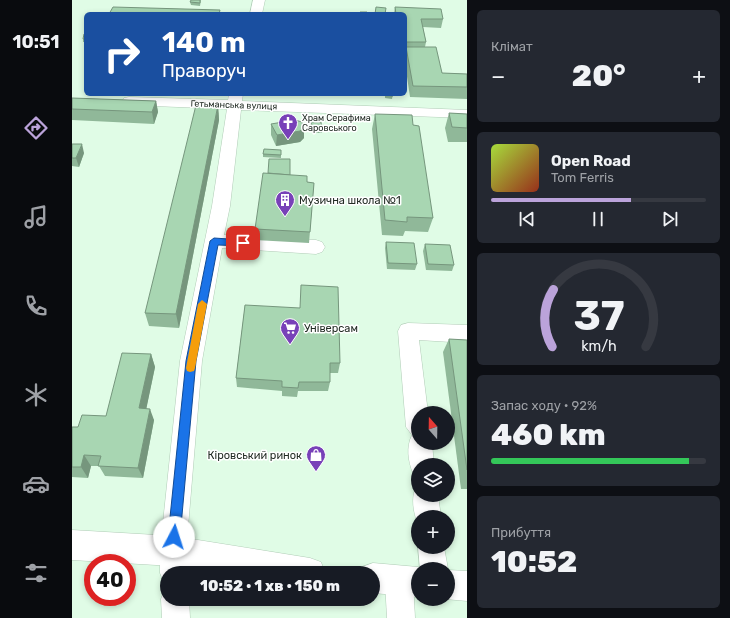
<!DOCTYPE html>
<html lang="uk">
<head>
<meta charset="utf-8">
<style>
	body { margin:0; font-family:Rubik,sans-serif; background:#242831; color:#f1f3f6; height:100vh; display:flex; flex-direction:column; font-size:15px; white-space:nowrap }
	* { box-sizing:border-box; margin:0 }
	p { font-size:13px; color:#9ea1a6 }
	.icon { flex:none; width:22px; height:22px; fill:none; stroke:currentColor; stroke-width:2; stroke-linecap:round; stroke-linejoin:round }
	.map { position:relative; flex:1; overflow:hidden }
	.drawer { display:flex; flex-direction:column; gap:10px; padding:10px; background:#0d0f14; width:263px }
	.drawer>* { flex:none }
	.guide { position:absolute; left:12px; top:12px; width:323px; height:84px; border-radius:6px; box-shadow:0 2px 6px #0003; background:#1a4fa0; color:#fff; overflow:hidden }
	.needle { width:26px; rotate:340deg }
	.controls { position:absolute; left:339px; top:406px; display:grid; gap:8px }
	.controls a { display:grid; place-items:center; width:44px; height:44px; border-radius:50%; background:#171b24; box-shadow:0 2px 6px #0003; font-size:20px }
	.speed { position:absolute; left:12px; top:554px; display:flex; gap:8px; font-size:20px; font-weight:700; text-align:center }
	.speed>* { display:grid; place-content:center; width:52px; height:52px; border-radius:50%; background:#171b24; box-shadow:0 2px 6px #0003; line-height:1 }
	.speed .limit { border:6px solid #d22; background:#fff; color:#111 }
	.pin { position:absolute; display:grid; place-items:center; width:34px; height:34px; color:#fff; margin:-17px; border-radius:8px; box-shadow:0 2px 6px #0006 }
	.me { position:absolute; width:44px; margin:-22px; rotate:5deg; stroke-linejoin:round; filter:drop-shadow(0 0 3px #0008) }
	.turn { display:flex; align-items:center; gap:14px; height:84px; padding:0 12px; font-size:18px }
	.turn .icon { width:52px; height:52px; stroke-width:2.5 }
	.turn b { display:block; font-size:28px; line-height:34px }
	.big { font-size:30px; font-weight:800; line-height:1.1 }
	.drawer .tile { flex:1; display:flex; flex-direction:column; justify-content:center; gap:6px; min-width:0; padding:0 14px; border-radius:6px; background:#242831 }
	.drawer .dial { align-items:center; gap:0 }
	.dial svg { height:104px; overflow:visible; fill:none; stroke:#363941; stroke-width:7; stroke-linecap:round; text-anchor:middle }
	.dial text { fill:#f1f3f6; stroke:none }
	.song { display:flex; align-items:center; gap:12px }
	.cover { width:48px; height:48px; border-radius:6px; background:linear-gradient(135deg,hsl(80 70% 55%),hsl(10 70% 35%)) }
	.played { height:4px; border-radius:2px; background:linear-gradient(90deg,#bba3da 65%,#363941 65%) }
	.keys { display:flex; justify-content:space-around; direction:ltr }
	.heat { display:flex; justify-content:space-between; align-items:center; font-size:22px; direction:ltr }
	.charge { height:6px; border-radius:3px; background:linear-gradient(90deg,#34c759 92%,#363941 0) }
	.trip { position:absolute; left:88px; top:566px; width:220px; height:40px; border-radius:20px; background:#171b24; box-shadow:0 2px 6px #0003; font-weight:800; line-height:40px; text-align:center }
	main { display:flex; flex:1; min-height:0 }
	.tab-bar { display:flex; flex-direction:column; width:72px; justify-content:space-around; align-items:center; background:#090b0e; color:#9ea1a6 }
	.tab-bar .icon { width:28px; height:28px }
	.tab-bar .on { color:#bba3da }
	.tab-bar b { font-size:18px; color:#f1f3f6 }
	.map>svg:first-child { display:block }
</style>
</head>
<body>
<main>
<nav class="tab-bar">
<b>10:51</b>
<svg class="icon on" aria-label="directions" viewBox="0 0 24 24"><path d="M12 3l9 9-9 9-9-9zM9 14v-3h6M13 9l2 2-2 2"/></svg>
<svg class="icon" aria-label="music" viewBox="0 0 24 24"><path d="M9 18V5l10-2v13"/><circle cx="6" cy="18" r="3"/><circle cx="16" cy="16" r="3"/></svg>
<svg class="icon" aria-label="phone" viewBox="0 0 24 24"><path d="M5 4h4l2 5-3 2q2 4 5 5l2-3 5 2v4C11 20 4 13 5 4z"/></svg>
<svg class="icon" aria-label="climate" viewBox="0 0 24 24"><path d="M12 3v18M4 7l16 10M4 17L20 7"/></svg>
<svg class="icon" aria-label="car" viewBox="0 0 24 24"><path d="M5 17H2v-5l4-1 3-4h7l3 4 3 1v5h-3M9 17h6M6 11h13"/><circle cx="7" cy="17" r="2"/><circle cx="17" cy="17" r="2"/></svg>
<svg class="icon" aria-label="filters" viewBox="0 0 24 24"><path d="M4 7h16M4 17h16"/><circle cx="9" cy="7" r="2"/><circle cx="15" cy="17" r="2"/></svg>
</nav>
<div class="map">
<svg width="395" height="618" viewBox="0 0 395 618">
	<rect width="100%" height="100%" fill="#e0fce6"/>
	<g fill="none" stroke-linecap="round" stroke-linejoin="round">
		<defs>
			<g id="minor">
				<polygon points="181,0 193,0 190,14 178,14"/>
				<polygon points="157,94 171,94 170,101 395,110 395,118 169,110 158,206 152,235 244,240 250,242 253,247 250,252 244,254 150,248 130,361 114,551 116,573 95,573 95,584 92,583 88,573 88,551 108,361 140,206 155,109 57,105 52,104 50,101 52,98 57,97 156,100"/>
				<path d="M 336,323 L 395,325 L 395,343 L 347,340 L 356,413 L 346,413 L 346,443 L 360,443 L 362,465 L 346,465 L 346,475 L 341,473 C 336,461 334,447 340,435 L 334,427 L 326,331 L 329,325 Z"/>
				<path d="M 346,485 L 346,495 L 366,495 L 369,517 L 346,517 L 346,524 C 341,512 339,498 344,486 Z"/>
				<polygon points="346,546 372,547 376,569 348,569"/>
				<polygon points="327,567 337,571 341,581 343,618 315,618 313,581 317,571"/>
				<polygon points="95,588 95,599 117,599 118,618 90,618 89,599 93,589"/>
			</g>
			<g id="major">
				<polygon points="0,530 101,536 238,558 249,562 253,573 146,573 101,566 0,560"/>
				<polygon points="301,563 346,567 351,569 346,569 346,597 301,593 301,573 288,573 290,567"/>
				<polygon points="376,570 395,571 395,601 373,599 376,599"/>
			</g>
		</defs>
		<use href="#minor" stroke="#b1ccb7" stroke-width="1"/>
		<use href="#major" stroke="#b1ccb7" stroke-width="1"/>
		<use href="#minor" fill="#fff" fill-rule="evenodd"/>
		<use href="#major" fill="#fff" fill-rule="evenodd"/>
	</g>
	<g fill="#90b899">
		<polygon points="129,0 128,6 119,5 118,2"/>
		<polygon points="323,7 371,19 369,28 351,27 354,42 353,47 370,73 395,74 395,99 338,97 333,63 333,14 322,14"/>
		<polygon points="14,34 14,42 11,42 11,39"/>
		<polygon points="313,94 321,94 320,99 313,98"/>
		<polygon points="0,98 84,101 86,112 82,124 0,120"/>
		<polygon points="146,105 147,120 107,328 77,326 73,313"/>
		<polygon points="377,113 395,114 395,142 376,142 373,128"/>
		<polygon points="303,114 341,125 361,218 356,232 333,231 331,236 310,235 300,129"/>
		<polygon points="239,122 250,130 250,133 240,133"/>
		<polygon points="199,124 232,127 232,138 228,142 204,146 199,135"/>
		<polygon points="0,144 12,153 7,167 0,166"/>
		<polygon points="209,150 209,158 191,157 191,154"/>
		<polygon points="218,175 235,182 242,183 237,243 183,240 183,229"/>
		<polygon points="314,242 345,264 343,270 315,269 313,248"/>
		<polygon points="353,244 382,265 380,271 354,270 351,251"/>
		<polygon points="173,305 268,363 266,373 258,373 258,382 256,391 226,391 225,397 210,396 210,391 165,387 164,378"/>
		<polygon points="377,339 395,340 395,489 389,489 371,352"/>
		<polygon points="79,354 83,367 74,409 82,420 71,478 33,476 27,466 19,466 16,478 0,477 0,427 6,427 34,416"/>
	</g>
	<g fill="#76967d">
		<polygon points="84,101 86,112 82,124 80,112"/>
		<polygon points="146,105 147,120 107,328 104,314"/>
		<polygon points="232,127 232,138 228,142 204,146 205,135"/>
		<polygon points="10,144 12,153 7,167 4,158"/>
		<polygon points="79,354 83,367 72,420 67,408"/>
		<polygon points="78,409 82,420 71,478 66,468"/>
		<polygon points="12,455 19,466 16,478 9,467"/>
	</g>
	<g fill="#a8d6b2" stroke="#76967d">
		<polygon points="119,0 128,0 128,3 118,2"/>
		<polygon points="41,7 148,10 147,14 152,14 37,14"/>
		<polygon points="304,7 314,8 313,14 303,14"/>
		<polygon points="323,7 369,9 371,19 349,19 354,42 333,42 333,14 324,14"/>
		<polygon points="288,12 295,12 295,14 287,14"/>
		<polygon points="12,34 14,34 14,39 11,39"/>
		<polygon points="334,47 364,47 370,73 395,74 395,87 341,86"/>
		<polygon points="314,94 321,94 321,96 314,95"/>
		<polygon points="0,98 84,101 80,112 0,109"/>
		<polygon points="124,105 146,105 104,314 73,313"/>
		<polygon points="377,113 395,114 395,128 380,127"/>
		<polygon points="303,114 340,115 341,125 347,126 361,218 335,217 335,222 313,220"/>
		<polygon points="223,120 230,122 232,127 228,131 205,135 199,124"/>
		<polygon points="239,122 249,122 250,130 240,130"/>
		<polygon points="0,144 10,144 4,158 0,158"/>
		<polygon points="192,149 209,150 209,155 191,154"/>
		<polygon points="197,159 218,159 218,175 196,173"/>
		<polygon points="191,173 235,176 235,182 242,183 238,232 183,229"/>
		<polygon points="314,242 342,243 345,264 316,263"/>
		<polygon points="353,244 378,245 382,265 356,264"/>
		<polygon points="229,285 266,287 268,363 258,363 258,382 227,382 226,388 210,387 210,381 164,378 173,305 228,308"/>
		<polygon points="377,339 395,340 395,470"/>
		<polygon points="50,353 79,354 67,408 78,409 66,468 26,466 29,456 12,455 9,467 0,467 0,427 6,427 10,415 34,416"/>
	</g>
	<polygon fill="#1a73e8" stroke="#114b97" points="142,238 171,240 175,243 171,246 146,245 124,361 108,537 107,542 102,543 98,542 96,537 114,361 138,241"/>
	<polygon fill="#f59e0b" points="130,300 135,304 123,368 122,371 118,372 115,371 114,368 126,304"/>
	<defs>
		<symbol id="church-pin" viewBox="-11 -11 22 30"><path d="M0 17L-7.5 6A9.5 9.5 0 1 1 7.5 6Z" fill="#7841b8" stroke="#fff"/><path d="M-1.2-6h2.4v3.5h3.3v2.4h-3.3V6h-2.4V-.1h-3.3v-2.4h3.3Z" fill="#fff"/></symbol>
		<symbol id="building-pin" viewBox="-11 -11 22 30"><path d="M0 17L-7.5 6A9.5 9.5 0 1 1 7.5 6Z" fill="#7841b8" stroke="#fff"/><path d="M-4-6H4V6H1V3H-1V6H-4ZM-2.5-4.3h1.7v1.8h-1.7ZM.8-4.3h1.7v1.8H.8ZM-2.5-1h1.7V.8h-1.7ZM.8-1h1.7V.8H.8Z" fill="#fff"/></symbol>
		<symbol id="supermarket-pin" viewBox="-11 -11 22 30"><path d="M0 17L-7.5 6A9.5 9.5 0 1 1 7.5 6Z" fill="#7841b8" stroke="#fff"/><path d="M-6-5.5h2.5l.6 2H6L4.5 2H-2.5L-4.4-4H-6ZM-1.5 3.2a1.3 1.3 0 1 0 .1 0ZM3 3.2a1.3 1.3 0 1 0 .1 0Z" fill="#fff"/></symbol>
		<symbol id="shop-pin" viewBox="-11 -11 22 30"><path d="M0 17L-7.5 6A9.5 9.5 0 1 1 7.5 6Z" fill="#7841b8" stroke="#fff"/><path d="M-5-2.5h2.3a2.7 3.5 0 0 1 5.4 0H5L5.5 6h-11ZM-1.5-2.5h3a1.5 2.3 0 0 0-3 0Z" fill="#fff"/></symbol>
	</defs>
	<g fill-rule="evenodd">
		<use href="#church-pin" x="205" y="112" width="22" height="30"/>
		<use href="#building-pin" x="202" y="189" width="22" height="30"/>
		<use href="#supermarket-pin" x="207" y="317" width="22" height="30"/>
		<use href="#shop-pin" x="233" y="444" width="22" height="30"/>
	</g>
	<g text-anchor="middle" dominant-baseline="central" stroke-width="3" stroke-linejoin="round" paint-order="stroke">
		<g font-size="9" fill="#222c24" stroke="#fff">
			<text transform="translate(162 105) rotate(2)">Гетьманська вулиця</text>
		</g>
		<g font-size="9" fill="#222c24" stroke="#fff" text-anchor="start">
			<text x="230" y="118">Храм Серафима<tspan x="230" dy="10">Саровського</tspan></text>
		</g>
		<g font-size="11" fill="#222c24" stroke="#fff" text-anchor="start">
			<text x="227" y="200">Музична школа №1</text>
			<text x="232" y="328">Універсам</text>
			<text x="230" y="455" text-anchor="end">Кіровський ринок</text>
		</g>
	</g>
</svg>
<div class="controls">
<a><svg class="needle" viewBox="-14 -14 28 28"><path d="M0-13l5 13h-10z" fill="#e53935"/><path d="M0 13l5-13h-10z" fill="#9ea1a6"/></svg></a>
<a><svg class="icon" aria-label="layers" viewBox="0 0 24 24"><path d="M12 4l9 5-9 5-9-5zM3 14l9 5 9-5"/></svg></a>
<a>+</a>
<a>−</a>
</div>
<div class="speed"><div class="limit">40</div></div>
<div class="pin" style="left:171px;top:243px;background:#d93025"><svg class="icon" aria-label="arrive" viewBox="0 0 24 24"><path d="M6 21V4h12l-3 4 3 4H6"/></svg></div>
<svg class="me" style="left:102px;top:537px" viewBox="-20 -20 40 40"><circle r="19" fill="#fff"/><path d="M0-13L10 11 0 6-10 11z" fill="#1a73e8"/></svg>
<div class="trip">10:52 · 1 хв · 150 m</div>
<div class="guide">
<div class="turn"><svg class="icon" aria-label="right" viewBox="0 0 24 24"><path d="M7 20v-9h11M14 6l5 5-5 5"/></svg><div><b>140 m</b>Праворуч</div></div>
</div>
</div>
<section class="drawer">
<div class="tile"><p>Клімат</p>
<div class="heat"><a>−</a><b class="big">20°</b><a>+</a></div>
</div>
<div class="tile">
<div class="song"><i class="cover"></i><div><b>Open Road</b><p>Tom Ferris</p></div></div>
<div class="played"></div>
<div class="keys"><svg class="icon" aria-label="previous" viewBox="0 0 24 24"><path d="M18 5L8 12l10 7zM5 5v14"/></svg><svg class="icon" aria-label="pause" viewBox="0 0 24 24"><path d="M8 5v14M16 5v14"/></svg><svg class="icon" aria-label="next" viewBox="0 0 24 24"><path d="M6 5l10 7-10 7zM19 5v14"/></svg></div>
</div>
<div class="tile dial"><svg viewBox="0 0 100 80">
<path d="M14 69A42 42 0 1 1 86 69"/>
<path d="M14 69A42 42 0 0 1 15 25" stroke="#bba3da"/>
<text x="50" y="56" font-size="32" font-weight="700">37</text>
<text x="50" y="72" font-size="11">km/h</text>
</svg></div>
<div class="tile"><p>Запас ходу · 92%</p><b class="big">460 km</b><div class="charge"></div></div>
<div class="tile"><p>Прибуття</p><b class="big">10:52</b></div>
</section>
</main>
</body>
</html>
